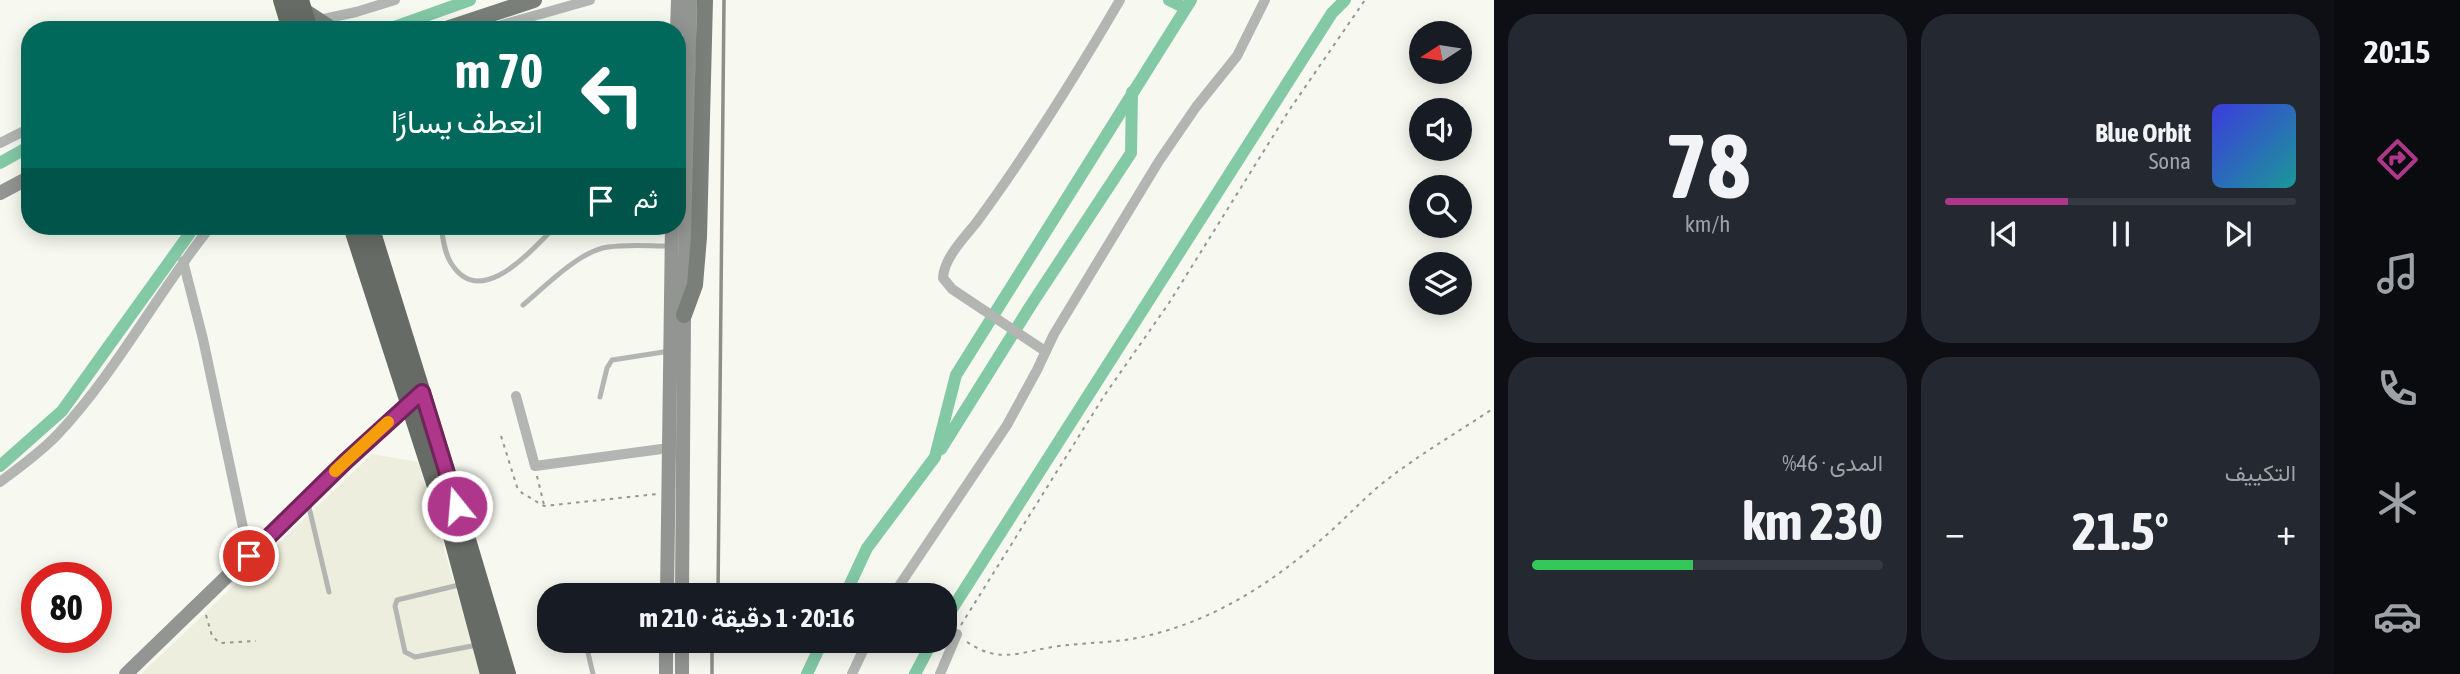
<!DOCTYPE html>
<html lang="ar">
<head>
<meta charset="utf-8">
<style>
	body { margin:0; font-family:"Asap Condensed",Vazirmatn,sans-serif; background:#242831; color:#f1f3f6; direction:rtl; height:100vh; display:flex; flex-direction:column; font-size:26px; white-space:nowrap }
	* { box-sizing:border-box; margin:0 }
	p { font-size:23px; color:#9ea1a6 }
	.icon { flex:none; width:38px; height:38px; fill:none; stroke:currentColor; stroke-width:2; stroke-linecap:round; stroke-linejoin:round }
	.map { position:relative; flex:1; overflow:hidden; direction:ltr }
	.side { display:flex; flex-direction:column; gap:14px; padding:14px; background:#0d0f14; width:840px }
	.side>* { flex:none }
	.banner { position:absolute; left:21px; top:21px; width:665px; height:214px; border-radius:28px; box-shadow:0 4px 18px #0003; direction:rtl; background:#00695c; color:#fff; overflow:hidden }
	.needle { width:46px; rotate:258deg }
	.controls { position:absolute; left:1409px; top:21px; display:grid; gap:14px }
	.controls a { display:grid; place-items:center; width:63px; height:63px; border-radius:50%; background:#171b24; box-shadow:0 4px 18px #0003; font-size:35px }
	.speed { position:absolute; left:21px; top:562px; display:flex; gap:14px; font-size:35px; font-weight:700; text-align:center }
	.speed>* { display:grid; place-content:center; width:91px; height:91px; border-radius:50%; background:#171b24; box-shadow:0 4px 18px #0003; line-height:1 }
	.speed .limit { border:10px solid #d22; background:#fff; color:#111 }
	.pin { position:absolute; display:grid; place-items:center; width:60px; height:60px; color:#fff; margin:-30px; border:4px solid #fff; border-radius:50%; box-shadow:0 2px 7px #0007 }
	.me { position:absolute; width:77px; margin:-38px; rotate:343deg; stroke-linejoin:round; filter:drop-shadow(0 0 5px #0008) }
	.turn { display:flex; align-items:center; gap:24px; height:147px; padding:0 28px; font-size:32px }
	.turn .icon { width:91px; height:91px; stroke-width:2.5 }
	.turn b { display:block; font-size:49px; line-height:60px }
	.then { display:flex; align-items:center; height:66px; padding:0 28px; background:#0003; gap:14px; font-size:26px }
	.big { font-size:52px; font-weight:700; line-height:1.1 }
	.side .widget { flex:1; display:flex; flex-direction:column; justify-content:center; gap:10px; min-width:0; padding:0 24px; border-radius:28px; background:#242831 }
	.side .dial { align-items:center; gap:0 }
	.dial b { font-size:91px; line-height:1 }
	.song { display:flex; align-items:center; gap:21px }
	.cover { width:84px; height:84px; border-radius:10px; background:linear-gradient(135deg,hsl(240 70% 55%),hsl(180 70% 35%)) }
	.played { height:7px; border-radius:4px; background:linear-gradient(90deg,#ae368b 35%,#363941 35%) }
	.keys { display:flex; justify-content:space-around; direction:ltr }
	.heat { display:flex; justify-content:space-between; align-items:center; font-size:38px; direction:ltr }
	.charge { height:10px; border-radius:5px; background:linear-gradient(90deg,#34c759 46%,#363941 0) }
	.side .tiles { flex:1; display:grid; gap:14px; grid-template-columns:repeat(2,1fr) }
	.trip { position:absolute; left:537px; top:583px; width:420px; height:70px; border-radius:28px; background:#171b24; box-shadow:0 4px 18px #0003; font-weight:700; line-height:70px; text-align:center; direction:rtl }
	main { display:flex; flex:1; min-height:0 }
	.menu { display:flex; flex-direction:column; width:126px; justify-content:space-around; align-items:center; background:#090b0e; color:#9ea1a6 }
	.menu .icon { width:49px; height:49px }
	.menu .on { color:#ae368b }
	.menu b { font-size:32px; color:#f1f3f6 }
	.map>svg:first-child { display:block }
</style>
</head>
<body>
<main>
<nav class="menu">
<b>20:15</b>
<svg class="icon on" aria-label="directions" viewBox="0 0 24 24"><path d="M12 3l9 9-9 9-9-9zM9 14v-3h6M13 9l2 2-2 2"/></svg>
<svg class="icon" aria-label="music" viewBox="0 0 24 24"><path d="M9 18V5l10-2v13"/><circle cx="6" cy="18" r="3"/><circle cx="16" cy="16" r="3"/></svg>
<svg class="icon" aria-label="phone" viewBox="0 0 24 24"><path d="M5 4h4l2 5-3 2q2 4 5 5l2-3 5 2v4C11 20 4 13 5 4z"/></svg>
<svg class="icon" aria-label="climate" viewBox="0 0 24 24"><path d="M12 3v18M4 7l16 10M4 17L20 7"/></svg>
<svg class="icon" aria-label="car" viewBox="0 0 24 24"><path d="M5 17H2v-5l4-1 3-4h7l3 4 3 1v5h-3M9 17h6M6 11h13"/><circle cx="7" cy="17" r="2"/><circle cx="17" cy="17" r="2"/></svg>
</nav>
<section class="side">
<div class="tiles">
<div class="widget">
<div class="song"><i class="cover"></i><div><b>Blue Orbit</b><p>Sona</p></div></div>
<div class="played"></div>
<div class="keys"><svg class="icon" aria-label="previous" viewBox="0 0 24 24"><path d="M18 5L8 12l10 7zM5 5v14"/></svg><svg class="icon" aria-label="pause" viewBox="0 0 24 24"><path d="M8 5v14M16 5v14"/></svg><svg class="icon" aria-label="next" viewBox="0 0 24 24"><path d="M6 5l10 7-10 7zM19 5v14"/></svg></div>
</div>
<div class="widget dial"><b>78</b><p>km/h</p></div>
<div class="widget"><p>التكييف</p>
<div class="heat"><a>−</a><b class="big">21.5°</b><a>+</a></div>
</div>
<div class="widget"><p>المدى · 46%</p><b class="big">230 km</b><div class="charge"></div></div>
</div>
</section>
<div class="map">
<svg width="1494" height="674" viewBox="0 0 1494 674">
	<rect width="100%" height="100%" fill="#f7f8ef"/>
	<polygon fill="#edeede" points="372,454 418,462 481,674 141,674"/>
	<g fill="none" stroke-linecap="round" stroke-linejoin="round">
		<g stroke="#83c9a6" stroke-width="12">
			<polyline points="1169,0 1185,8"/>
			<polyline points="386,30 470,0"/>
			<polyline points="0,163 30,146"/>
			<polyline points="941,449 1031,305 1131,153 1132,92"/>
			<polyline points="0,466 62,411 195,226"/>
			<polyline points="845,595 867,548 935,457 956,375 1191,0"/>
			<polyline points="945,620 1332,13 1345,0"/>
			<polyline points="807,674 823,640"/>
			<polyline points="915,674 933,640"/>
		</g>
		<g stroke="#979791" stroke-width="2" stroke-dasharray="3.5 5" stroke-linecap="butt">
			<polyline points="501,436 517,487 522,493 544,506 657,494"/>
			<polyline points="537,476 544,505"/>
			<polyline points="206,615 212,636 220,643 256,641"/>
			<polyline points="961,625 1104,396 1169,303 1290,109 1365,0"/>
			<path d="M 967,642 C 1001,665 1022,651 1059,646 C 1091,642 1123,643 1154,634 C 1214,619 1270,584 1316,544 C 1338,526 1357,505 1379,486 C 1415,457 1455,434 1494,408"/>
		</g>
		<g stroke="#b3b5b2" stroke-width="5">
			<path d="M 441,226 C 443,238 444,252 451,263 C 481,312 533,248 556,226"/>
			<path d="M 523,305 C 546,286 579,251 608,247 C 628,244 649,246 669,246"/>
			<polyline points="600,397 607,368 612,360 670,351"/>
			<polyline points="308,503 329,592"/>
			<polyline points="463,584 397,600 395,606 405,652 415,657 477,645"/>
			<polyline points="574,590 576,595"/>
			<polyline points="585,640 593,674"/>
		</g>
		<g stroke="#b3b5b2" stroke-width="10">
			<polyline points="319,20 356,12 395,0"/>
			<polyline points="484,30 590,0"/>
			<polyline points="0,143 30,128"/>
			<polyline points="183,261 203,339 249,556"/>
			<path d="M 1045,351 L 952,289 L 943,278 C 944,258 964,238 976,223 C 1029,151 1075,77 1120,0"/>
			<polyline points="516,396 535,466 669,448"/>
			<path d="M 0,482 C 20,467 41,452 58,434 C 117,371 157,293 211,226"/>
			<polyline points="893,595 1007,425 1037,370 1054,334 1159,161 1196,107 1237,56 1265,0"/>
			<polyline points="852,674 868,640"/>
			<polyline points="940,674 957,634"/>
		</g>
		<g stroke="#929591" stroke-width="14">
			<polyline points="677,30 678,0"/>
			<polyline points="0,193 30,177"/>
			<polyline points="667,595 672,226"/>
			<polyline points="682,595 684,315 690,0"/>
			<polyline points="126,674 346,461 416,397"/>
			<polyline points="666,674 666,640"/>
			<polyline points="682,674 682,640"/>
		</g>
		<g stroke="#7b7f79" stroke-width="16">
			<polyline points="304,11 333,30"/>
			<polyline points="443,30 534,0"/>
			<polyline points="684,315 695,285 699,237 705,0"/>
		</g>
		<g stroke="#676b65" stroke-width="18">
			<polyline points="282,0 291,30"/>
			<polyline points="300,0 309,30"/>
			<polyline points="352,226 452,536 489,674"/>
			<polyline points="370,226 457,506 507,674"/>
		</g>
		<g stroke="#8e8e88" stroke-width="3.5">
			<polyline points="718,595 724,0"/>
			<polyline points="712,674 712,640"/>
		</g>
	</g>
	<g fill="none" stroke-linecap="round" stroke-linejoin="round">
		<defs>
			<polyline id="route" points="249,556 346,461 422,392 457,506"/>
		</defs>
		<use href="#route" stroke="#71235a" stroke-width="18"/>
		<use href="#route" stroke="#ae368b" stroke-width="12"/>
		<polyline stroke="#f59e0b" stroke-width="12" points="335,471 388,422"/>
	</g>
</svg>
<div class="controls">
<a><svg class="needle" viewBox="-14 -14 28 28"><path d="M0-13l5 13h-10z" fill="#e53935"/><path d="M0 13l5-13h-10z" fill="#9ea1a6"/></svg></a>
<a><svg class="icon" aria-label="sound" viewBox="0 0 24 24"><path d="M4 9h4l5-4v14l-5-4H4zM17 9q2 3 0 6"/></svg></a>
<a><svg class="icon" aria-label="search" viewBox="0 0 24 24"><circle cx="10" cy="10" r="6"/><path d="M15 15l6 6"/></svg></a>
<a><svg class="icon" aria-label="layers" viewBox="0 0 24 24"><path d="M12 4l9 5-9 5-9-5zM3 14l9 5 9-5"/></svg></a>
</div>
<div class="speed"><div class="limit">80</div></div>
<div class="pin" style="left:249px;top:556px;background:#d93025"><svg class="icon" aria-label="arrive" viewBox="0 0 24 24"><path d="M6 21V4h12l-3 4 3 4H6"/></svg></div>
<svg class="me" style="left:457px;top:506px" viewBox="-20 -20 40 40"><circle r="17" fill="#ae368b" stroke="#fff" stroke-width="3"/><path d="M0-11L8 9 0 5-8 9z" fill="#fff"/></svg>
<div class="trip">20:16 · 1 دقيقة · 210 m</div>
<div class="banner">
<div class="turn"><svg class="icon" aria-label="left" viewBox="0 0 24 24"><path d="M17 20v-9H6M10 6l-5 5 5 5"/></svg><div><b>70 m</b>انعطف يسارًا</div></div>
<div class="then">ثم<svg class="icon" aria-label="arrive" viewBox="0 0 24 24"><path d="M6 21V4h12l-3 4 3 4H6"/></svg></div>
</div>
</div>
</main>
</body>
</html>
